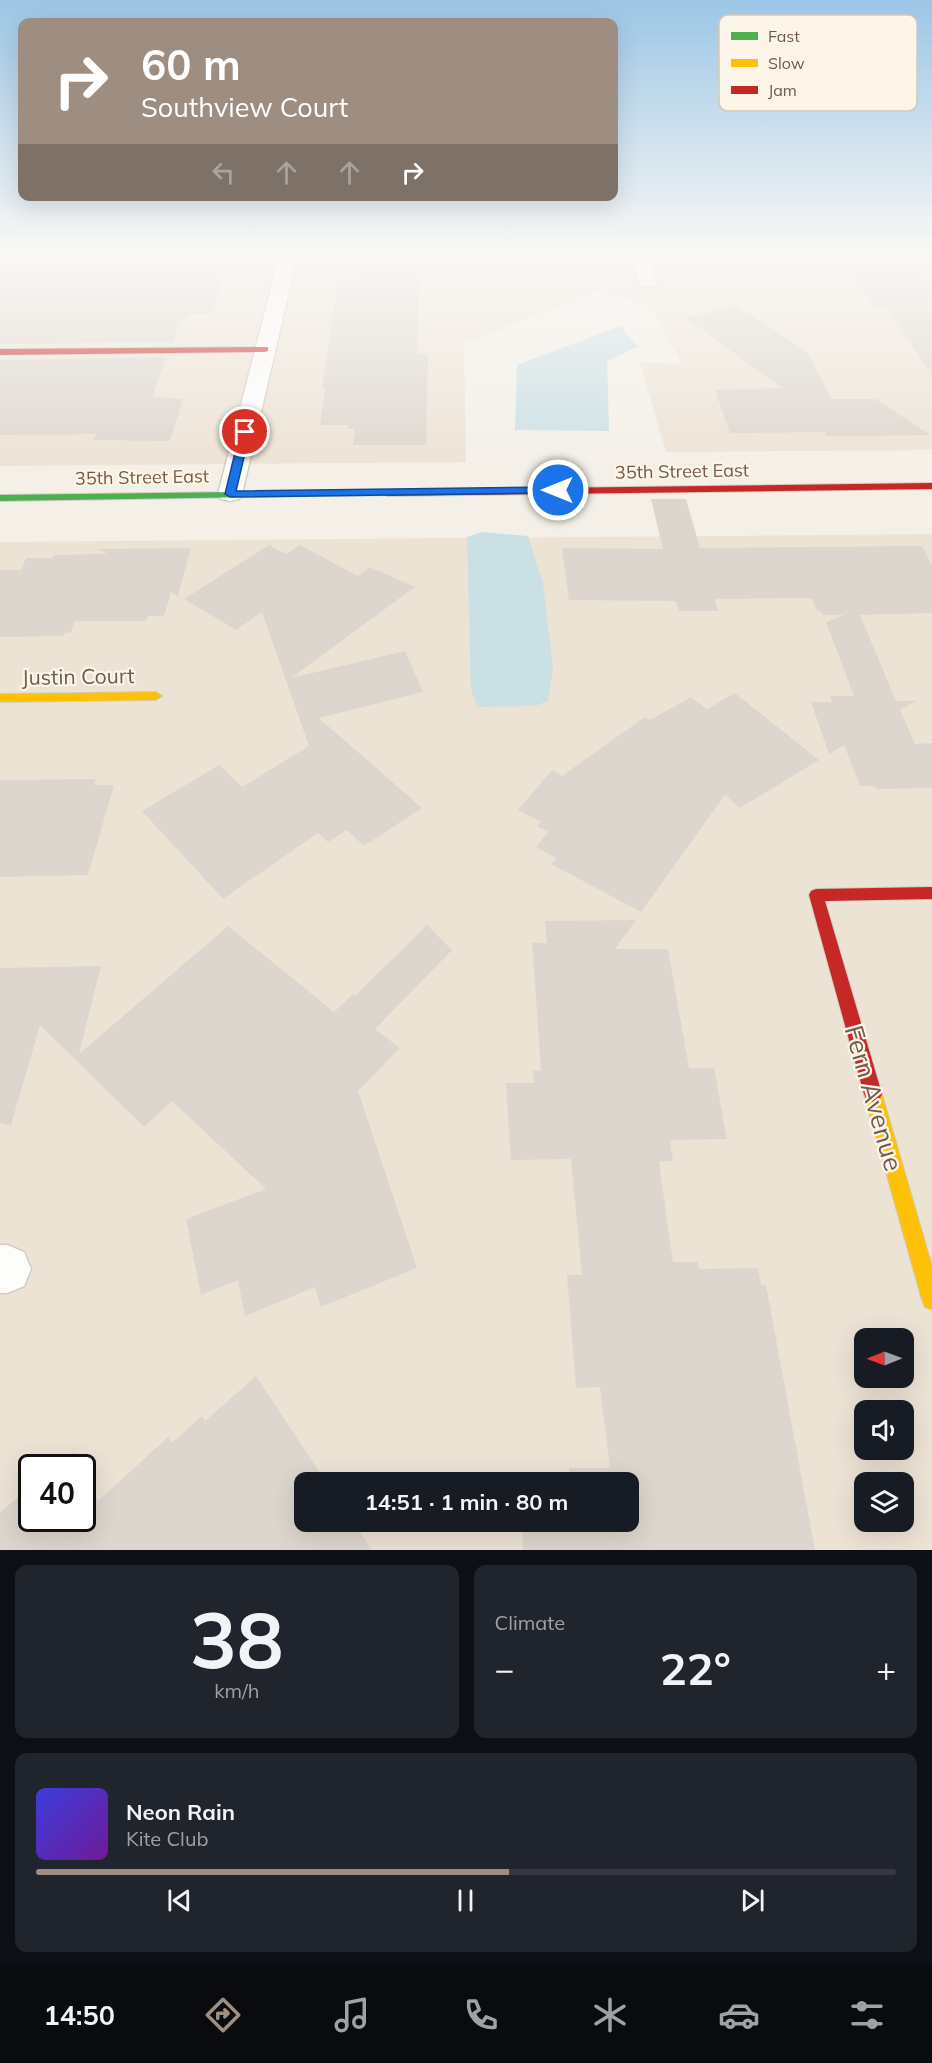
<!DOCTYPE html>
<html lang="en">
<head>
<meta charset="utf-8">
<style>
	body { margin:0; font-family:Mulish,sans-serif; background:#20242c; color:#f1f3f6; height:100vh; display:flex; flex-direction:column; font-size:22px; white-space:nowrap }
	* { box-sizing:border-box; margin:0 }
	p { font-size:20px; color:#9ea1a6 }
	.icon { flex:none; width:33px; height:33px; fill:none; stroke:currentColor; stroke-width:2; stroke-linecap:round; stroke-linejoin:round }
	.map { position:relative; height:1550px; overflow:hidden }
	.side { display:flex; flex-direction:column; gap:15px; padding:15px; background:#0d0f14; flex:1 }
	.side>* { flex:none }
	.banner { position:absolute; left:18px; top:18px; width:600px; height:183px; border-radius:12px; box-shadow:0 6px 24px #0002; background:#9e8e82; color:#fff; overflow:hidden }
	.needle { width:39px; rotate:269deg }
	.buttons { position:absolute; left:854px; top:1328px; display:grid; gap:12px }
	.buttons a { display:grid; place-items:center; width:60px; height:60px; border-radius:12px; background:#171b24; box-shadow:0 6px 24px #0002; font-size:30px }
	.speed { position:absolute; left:18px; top:1454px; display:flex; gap:12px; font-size:30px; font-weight:700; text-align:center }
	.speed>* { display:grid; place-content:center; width:78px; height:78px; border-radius:50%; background:#171b24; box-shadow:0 6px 24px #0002; line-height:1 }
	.speed .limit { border:3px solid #111; border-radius:9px; background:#fff; color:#111 }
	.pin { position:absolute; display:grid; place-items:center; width:51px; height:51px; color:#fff; margin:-26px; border:3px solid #fff; border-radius:50%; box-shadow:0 2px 6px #0007 }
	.me { position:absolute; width:66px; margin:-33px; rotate:270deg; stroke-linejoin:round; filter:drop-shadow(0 0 4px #0008) }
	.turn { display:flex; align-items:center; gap:21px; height:126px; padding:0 24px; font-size:27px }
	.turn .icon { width:78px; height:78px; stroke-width:2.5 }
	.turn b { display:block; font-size:42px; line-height:51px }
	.lanes { display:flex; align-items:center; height:57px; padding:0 24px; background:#0003; justify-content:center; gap:30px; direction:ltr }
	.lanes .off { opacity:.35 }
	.big { font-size:45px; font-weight:700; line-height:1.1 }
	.side .tile { flex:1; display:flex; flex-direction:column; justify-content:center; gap:9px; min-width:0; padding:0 21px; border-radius:12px; background:#20242c }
	.side .dial { align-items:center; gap:0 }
	.dial b { font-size:78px; line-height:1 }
	.song { display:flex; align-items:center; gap:18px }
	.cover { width:72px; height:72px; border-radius:9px; background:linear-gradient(135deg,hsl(240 70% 55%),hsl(280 70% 35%)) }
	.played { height:6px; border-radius:3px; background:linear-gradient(90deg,#9e8e82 55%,#363941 55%) }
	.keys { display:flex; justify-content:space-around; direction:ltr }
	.heat { display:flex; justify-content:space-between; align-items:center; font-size:33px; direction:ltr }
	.side .tiles { flex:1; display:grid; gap:15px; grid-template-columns:1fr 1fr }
	.tile:last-child { grid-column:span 2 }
	.trip { position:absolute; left:294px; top:1472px; width:345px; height:60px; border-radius:12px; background:#171b24; box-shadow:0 6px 24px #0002; font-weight:700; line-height:60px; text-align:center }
	.menu { display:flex; height:96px; justify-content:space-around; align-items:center; background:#090b0e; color:#9ea1a6 }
	.menu .icon { width:42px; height:42px }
	.menu .on { color:#9e8e82 }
	.menu b { font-size:27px; color:#f1f3f6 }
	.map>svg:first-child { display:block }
</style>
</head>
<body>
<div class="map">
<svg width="932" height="1550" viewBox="0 0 932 1550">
	<rect width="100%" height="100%" fill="#f4f0e8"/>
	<g fill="#ede3d5" fill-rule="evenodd">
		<polygon points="0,253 932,253 932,450 666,452 640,362 682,364 650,307 600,290 464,344 466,462 0,466"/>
		<path d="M 932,534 L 932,1550 L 0,1550 L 0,542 ZM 864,1338 L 903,1338 L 903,1377 L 864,1377 ZM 864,1410 L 903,1410 L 903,1449 L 864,1449 ZM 32,1467 L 82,1467 L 82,1518 L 32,1518 ZM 304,1482 L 628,1482 L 628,1521 L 304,1521 ZM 864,1482 L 903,1482 L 903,1521 L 864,1521 Z"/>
	</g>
	<g fill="#cbe0e4">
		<polygon points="620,326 638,347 607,361 609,431 515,430 517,365"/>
		<polygon points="481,532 528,536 543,583 553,669 548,701 535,706 477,707 471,689 467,537"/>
	</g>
	<g fill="#ddd6ce">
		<polygon points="368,253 420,253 417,353 428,355 426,445 353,445 355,429 348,429 349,425 320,425 325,388 322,388 337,287 350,287 351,281 355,281 358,273 366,273"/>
		<polygon points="840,253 905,253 932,289 932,375 887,307 875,307"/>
		<polygon points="200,262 197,269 200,269 198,274 224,274 211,314 188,314 186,319 181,319 173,342 0,344 0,263"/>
		<polygon points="738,306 808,353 831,399 876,399 930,435 850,436 851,438 848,436 827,436 825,432 730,433 715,390 782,388 686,318"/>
		<polygon points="167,357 152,397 183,399 170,441 93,440 96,434 0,435 0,360"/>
		<polygon points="651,499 686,499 700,548 922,546 932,565 932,613 860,615 896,701 916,701 900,710 915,744 932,743 932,788 876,789 875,786 860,786 844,745 829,754 811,702 832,702 830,696 854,696 826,622 844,615 823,615 821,611 817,611 812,599 809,598 715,599 718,611 679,611 676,601 569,600 562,548 663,549"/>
		<polygon points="269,545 286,554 300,545 358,576 370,567 415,587 291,678 405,651 423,692 319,718 422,808 364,846 347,830 328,842 318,833 223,899 142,811 219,765 242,787 309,746 262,612 236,630 184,599"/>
		<polygon points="191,548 178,596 171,592 164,616 148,616 146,621 75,621 71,632 64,633 63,636 0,637 0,570 21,570 26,558 52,558 54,555 107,554 99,549"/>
		<polygon points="735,693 819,760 740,808 725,795 641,912 551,864 556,858 536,847 548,832 537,826 541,822 518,810 552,770 562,776 645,717 650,720 691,697 707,709"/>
		<polygon points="96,779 94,785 114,785 88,875 0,877 0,780"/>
		<polygon points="636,920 615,949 668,949 689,1068 714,1068 727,1139 670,1140 673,1161 659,1162 673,1262 698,1262 699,1269 758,1268 761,1285 766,1285 815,1550 523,1550 522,1521 628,1521 628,1482 521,1482 570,1482 569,1468 610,1468 600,1387 576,1388 567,1275 582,1275 571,1159 511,1160 506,1083 534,1083 533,1071 541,1070 532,943 547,943 545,921"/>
		<polygon points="427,925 452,950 375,1029 400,1048 358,1091 417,1268 321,1307 315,1287 245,1316 238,1280 201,1295 186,1219 266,1189 172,1101 144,1127 40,1025 11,1125 0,1123 0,968 101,966 79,1054 228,926 334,1012 353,994 356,995"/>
		<polygon points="256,1376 326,1482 304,1482 304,1521 352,1521 372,1550 0,1550 0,1512 32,1486 32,1518 82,1518 82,1469 98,1501 168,1437 172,1443 202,1416 205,1421"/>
		<polygon points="74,1452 81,1467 55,1467"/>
	</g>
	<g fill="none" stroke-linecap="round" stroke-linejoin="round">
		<defs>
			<g id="street">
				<polygon points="280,253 298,253 242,494 239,499 230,501 221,499 218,494"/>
				<polygon points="629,253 647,253 657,282 655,286 641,286"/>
				<polygon points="0,1245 7,1245 24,1252 31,1269 24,1286 7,1293 0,1293"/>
			</g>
			<polygon id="fast" points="387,490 392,493 391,495 0,501 0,495"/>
			<g id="slow">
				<polygon points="156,692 162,696 156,700 0,702 0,694"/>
				<polygon points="873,1086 879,1088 882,1094 932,1266 932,1310 925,1307 922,1300 864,1094 867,1088"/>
			</g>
			<g id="jam">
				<polygon points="268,347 268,351 265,352 0,355 0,349"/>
				<polygon points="932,483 932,489 387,496 382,493 387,490"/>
				<polygon points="932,887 932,899 825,901 882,1094 879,1100 873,1102 867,1100 864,1094 809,895 811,891 816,889"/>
			</g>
		</defs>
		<use href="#street" stroke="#d3cdc6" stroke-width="3"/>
		<use href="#fast" stroke="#d2ccc3" stroke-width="2"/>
		<use href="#slow" stroke="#d2ccc3" stroke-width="2"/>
		<use href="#jam" stroke="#d2ccc3" stroke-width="2"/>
		<use href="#street" fill="#fdfdfc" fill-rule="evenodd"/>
		<use href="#fast" fill="#4caf50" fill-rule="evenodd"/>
		<use href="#slow" fill="#ffc107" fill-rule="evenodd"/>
		<use href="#jam" fill="#c62828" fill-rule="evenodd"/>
	</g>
	<linearGradient id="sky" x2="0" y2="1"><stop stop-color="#9cc6e6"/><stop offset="0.54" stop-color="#faf8f5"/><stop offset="1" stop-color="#faf8f5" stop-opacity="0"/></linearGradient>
	<rect width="932" height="470" fill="url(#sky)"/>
	<polygon fill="#1a73e8" stroke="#114b97" stroke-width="1.5" points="245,429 250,432 236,491 558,487 563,490 558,493 230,497 225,494 240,432"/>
	<g text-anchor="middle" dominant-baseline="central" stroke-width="4.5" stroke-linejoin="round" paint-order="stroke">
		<g font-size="18" fill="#705a4b" stroke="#fdf6e8">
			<text transform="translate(682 471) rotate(-1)">35th Street East</text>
			<text transform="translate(142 477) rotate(-1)">35th Street East</text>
		</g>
		<g font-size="21" fill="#705a4b" stroke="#fdf6e8">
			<text transform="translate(78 676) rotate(-1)">Justin Court</text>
		</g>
		<g font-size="26" fill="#705a4b" stroke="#fdf6e8">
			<text transform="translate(874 1098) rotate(74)">Fern Avenue</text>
		</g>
	</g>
	<rect x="719" y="15" width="198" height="96" rx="9" fill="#fdf6e8" stroke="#d3c7b9" stroke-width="1.5"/>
	<rect x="731" y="32" width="27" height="8" fill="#4caf50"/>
	<rect x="731" y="59" width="27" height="8" fill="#ffc107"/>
	<rect x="731" y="86" width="27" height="8" fill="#c62828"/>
	<g font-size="16" fill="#705a4b">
		<text x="768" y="42">Fast</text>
		<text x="768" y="69">Slow</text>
		<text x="768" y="96">Jam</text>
	</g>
</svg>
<div class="buttons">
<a><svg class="needle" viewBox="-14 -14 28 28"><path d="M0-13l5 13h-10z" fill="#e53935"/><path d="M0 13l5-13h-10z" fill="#9ea1a6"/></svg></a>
<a><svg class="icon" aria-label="sound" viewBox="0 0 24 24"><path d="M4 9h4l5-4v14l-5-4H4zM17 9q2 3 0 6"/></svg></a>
<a><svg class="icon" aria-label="layers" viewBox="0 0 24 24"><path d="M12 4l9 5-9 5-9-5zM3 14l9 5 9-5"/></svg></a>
</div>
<div class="speed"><div class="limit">40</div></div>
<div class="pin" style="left:245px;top:432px;background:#d93025"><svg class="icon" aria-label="arrive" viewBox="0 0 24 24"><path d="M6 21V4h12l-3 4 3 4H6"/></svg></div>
<svg class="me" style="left:558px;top:490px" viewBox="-20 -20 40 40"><circle r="17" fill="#1a73e8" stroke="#fff" stroke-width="3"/><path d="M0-11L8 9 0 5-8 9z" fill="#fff"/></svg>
<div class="trip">14:51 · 1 min · 80 m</div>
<div class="banner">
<div class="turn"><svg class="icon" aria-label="right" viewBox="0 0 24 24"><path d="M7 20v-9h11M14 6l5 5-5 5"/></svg><div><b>60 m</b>Southview Court</div></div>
<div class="lanes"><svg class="icon off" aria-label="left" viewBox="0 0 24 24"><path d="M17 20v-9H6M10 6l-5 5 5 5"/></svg><svg class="icon off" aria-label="ahead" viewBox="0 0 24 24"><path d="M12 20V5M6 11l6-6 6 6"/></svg><svg class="icon off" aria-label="ahead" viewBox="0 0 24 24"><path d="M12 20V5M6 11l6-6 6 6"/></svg><svg class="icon" aria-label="right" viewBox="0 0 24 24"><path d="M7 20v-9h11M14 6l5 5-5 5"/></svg></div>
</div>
</div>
<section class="side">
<div class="tiles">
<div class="tile dial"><b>38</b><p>km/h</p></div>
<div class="tile"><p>Climate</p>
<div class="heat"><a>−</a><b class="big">22°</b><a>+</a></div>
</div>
<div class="tile">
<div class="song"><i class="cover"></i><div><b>Neon Rain</b><p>Kite Club</p></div></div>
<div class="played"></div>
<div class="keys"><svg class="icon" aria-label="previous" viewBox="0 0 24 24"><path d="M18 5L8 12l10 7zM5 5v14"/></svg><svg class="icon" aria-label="pause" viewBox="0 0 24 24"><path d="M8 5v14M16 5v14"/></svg><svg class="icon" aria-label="next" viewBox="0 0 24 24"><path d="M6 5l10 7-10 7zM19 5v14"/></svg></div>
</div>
</div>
</section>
<nav class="menu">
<b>14:50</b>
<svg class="icon on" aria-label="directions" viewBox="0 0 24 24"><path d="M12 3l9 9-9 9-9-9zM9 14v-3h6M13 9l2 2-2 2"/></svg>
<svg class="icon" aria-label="music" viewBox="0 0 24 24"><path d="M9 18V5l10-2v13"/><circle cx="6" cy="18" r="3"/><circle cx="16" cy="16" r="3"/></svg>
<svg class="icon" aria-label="phone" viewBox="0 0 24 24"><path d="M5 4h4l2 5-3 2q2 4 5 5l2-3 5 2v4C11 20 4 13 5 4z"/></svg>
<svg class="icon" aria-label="climate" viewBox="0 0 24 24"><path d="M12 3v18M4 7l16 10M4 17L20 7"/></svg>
<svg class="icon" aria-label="car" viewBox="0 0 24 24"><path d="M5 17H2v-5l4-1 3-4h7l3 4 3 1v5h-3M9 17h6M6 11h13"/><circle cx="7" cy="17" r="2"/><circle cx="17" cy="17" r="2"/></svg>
<svg class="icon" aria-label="filters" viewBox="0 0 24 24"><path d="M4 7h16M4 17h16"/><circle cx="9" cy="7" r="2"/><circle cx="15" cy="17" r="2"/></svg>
</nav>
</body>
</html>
